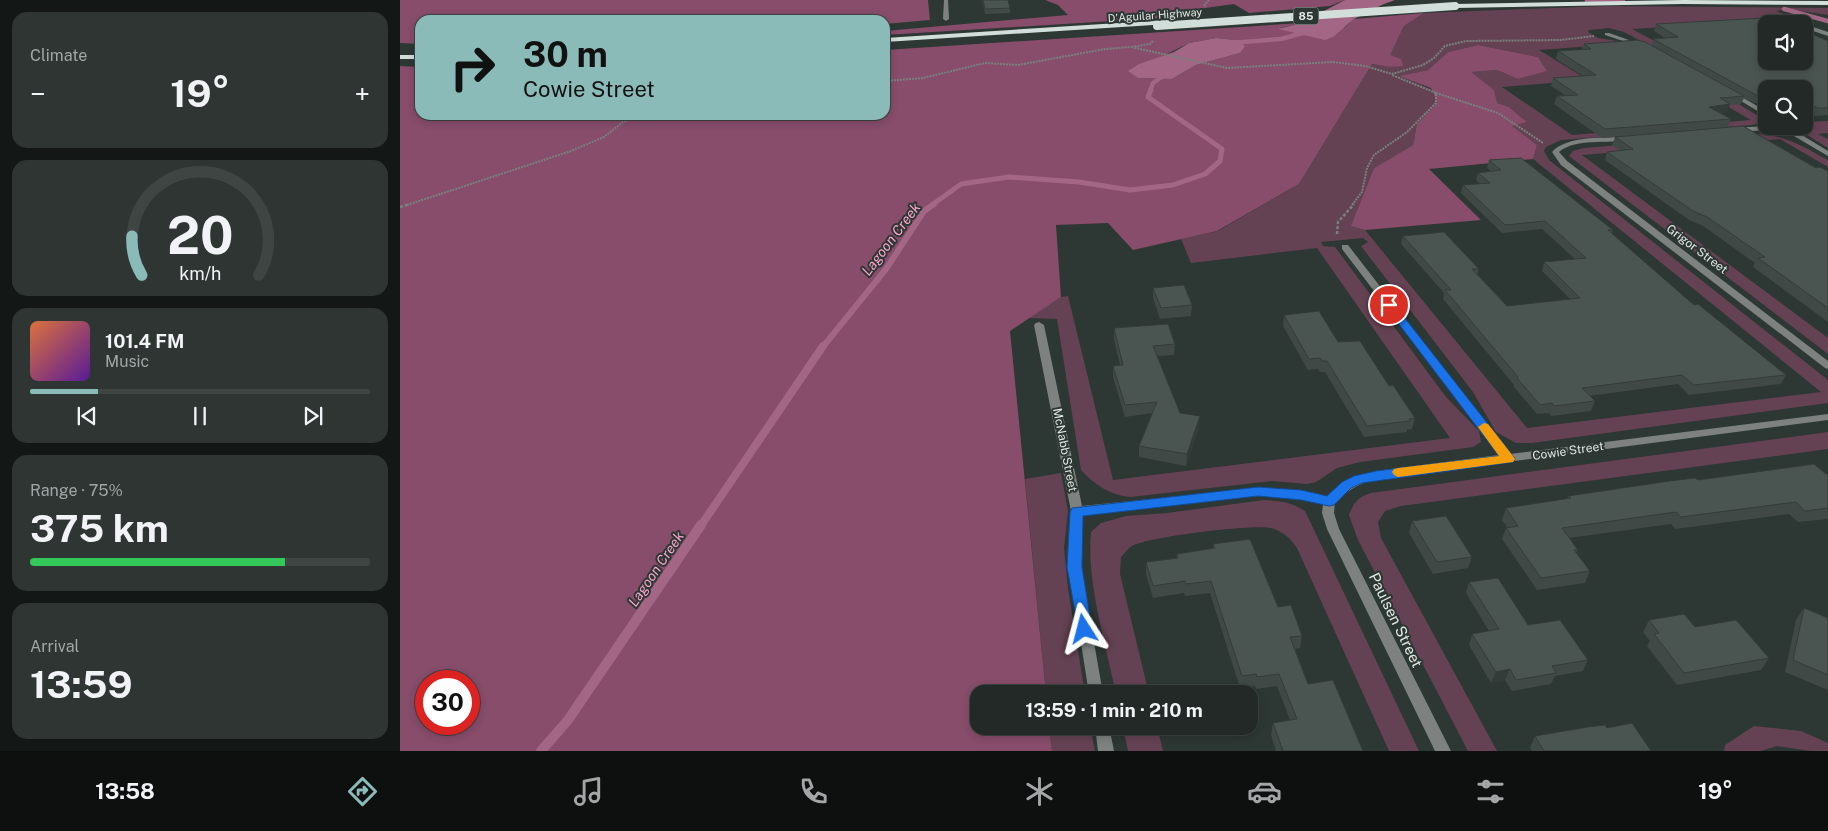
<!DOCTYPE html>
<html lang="en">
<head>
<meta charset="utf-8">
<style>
	body { margin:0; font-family:"Public Sans",sans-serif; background:#2e3532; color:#f1f3f6; height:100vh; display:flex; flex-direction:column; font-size:19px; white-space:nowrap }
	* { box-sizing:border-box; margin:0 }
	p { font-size:16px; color:#a2a6a7 }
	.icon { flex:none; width:28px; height:28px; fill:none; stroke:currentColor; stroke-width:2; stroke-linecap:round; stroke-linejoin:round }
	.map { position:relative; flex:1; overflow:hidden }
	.details { display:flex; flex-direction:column; gap:12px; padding:12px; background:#131715; width:400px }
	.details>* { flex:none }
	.hud { position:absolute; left:15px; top:15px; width:475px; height:105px; border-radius:15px; box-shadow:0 2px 8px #0003,0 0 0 1px #3f4543; background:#8bbbb9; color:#111; overflow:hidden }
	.controls { position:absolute; left:1358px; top:15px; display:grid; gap:10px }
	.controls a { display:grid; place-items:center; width:55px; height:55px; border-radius:10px; background:#222926; box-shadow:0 2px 8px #0003,0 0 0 1px #3f4543; font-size:25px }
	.speed { position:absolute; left:15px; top:670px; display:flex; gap:10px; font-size:25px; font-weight:700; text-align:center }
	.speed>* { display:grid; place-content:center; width:65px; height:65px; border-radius:50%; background:#222926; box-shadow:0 2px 8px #0003,0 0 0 1px #3f4543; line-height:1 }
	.speed .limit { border:8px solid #d22; background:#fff; color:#111 }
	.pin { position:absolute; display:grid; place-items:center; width:42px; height:42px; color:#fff; margin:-21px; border:2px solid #fff; border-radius:50%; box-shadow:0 1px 5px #0007 }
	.me { position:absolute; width:55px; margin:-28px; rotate:351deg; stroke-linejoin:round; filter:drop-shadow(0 0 4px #0008) }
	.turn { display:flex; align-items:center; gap:18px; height:105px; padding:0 25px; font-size:22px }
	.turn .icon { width:65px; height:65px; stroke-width:2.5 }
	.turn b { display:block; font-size:35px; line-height:42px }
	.big { font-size:38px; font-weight:700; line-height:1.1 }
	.details .widget { flex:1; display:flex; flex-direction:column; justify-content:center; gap:8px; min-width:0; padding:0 18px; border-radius:15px; background:#2e3532 }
	.details .dial { align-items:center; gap:0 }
	.dial svg { height:130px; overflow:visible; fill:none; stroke:#3f4543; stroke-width:7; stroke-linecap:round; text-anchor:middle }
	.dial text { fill:#f1f3f6; stroke:none }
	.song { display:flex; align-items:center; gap:15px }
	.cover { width:60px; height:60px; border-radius:8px; background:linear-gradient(135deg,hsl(20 70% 55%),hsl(270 70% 35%)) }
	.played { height:5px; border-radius:2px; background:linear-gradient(90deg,#8bbbb9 20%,#3f4543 20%) }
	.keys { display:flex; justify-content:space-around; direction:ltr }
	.heat { display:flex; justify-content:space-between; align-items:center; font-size:28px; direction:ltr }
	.charge { height:8px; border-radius:4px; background:linear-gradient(90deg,#34c759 75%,#3f4543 0) }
	.trip { position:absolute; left:570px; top:685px; width:288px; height:50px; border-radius:15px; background:#222926; box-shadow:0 2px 8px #0003,0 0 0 1px #3f4543; font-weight:700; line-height:50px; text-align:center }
	.tab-bar { display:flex; height:80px; justify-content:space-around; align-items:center; background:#0e100f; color:#a2a6a7 }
	.tab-bar .icon { width:35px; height:35px }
	.tab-bar .active { color:#8bbbb9 }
	.tab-bar b { font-size:22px; color:#f1f3f6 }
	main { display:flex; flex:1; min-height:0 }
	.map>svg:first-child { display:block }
</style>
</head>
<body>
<main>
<section class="details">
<div class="widget"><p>Climate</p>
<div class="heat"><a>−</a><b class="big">19°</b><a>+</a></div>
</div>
<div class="widget dial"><svg viewBox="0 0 100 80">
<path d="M14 69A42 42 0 1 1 86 69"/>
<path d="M14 69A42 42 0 0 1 8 45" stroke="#8bbbb9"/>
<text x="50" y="56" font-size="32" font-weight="700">20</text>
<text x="50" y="72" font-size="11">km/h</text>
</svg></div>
<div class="widget">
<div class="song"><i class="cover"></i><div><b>101.4 FM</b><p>Music</p></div></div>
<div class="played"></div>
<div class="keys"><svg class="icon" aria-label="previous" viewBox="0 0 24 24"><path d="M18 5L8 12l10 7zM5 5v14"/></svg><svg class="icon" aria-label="pause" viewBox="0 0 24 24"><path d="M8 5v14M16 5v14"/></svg><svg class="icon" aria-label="next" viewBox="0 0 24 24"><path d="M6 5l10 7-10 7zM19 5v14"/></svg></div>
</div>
<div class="widget"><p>Range · 75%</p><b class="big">375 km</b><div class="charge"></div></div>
<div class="widget"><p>Arrival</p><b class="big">13:59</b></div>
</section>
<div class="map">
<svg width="1428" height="751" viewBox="0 0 1428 751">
	<rect width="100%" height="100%" fill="#2d3733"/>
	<g fill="#654253" fill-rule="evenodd">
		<path d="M 1206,6 L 1428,8 L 1428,15 L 1387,9 L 1376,11 L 1404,22 C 1394,24 1386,24 1377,20 L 1232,29 L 1366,100 L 1366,108 L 1224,32 L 1209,28 L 1189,30 L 1188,32 L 1198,38 L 1224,42 L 1337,103 L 1363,119 L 1362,122 L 1352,125 L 1161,140 L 1146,147 L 1144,151 L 1149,160 L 1428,380 L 1428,403 L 1132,443 L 1116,443 L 1096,432 L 1073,392 L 961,246 L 968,242 L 963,238 L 921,242 L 923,246 L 935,247 L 1046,397 L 1079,431 L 1081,442 L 1073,447 L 960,462 L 937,468 L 916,482 L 907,484 L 872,481 L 730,497 C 710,495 695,485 681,470 L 657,319 L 628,318 L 661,297 L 668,296 L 713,480 L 1050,438 L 917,248 L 791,263 L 781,239 L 818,231 L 899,184 L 972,64 L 990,67 L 989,56 L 1004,26 L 1024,13 ZM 1218,44 L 1351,120 L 1172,135 L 1102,87 L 1188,80 L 1139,50 ZM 1078,45 L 1138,57 L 1146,70 L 1118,79 L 1097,70 L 1070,72 L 1097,103 L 1109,107 L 1127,122 L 1111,126 L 1137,145 L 1133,159 L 1421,392 L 1127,428 L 965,230 L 952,226 L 974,168 L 1013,145 L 1017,124 L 1037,103 L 1031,89 L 1000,76 L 1028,70 L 1048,52 Z"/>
		<polygon points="1404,120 1409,122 1428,121 1428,133 1418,134 1428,139 1428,148 1393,126 1404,126"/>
		<path d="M 1353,134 C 1384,134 1402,146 1428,160 L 1428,167 L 1380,139 L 1182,155 L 1428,338 L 1428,354 L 1169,156 L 1173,151 L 1184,148 Z"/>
		<path d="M 1428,432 L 1428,449 L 1001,506 L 985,511 L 978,522 L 981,538 L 1097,751 L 1068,751 L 958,540 L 949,515 C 954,502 958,497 971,493 Z"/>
		<polygon points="661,473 668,511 664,548 668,589 685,694 646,694 625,479"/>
		<path d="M 864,500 C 880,501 892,502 905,511 L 1019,751 L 989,751 L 897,548 C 890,538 884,532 871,528 C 853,524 747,537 732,546 C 728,548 725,553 721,557 L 720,574 L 749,694 L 716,694 C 706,645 686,580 691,532 L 701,523 L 726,516 L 767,513 Z"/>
		<polygon points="649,726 690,726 695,751 652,751"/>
		<polygon points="723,726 757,726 763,751 728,751"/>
		<polygon points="1354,726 1401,731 1428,743 1428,751 1411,751 1377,746 1361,751 1324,751 1325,745"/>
	</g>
	<g fill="#874d6b" fill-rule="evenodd">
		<polygon points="0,0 528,0 530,20 485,24 485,20 20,20 20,44 0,43"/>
		<polygon points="645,0 945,0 930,6 849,13 834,4 770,13 760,18 485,35 485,31 668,15 658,5"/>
		<path d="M 1024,13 L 1004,26 L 990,55 L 1001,59 L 1003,66 L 990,67 L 972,64 L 899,184 L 817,231 L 733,250 L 708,223 L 656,225 L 661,297 L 610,331 L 646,694 L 579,694 L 579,726 L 649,726 L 652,751 L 0,751 L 0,66 L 20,67 L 20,115 L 485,115 L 485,50 L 901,23 L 880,28 L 944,28 L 954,19 ZM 816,38 L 836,40 L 840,53 L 796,65 L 772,79 L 738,78 L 759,58 L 789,43 ZM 26,681 L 69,681 L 69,724 L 26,724 Z"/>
		<polygon points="1078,45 1138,57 1147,71 1118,79 1097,70 1071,72 1094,90 1097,103 1109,107 1127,122 1112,126 1137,145 1133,159 1029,169 1081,220 965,230 951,226 974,168 1013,145 1017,124 1037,103 1031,88 999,76 1028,70 1048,52"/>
	</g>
	<g fill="#a36785">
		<polygon points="945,0 995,0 984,4 954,19 933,37 925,40 878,29 901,23"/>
		<polygon points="816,38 836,40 845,46 840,53 796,65 772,79 738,78 728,71 739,64 774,52 789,43"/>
	</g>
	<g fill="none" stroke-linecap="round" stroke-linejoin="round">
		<g stroke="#a36785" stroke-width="4.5">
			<polyline points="1187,1 1223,0"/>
			<polyline points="1384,9 1428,21"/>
			<polyline points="830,43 881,39 910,31"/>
			<polyline points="750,91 753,83 766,74"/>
		</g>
		<polyline stroke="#a36785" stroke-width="5" points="532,205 561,184 609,177 679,182 730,190 773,185 805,174 820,161 822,149 748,97 751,90"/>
		<polyline stroke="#a36785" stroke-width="6" points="422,348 486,269 524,211 534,204"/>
		<polyline stroke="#a36785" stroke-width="8" points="300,527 423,346"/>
		<polyline stroke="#a36785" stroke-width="10" points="141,751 168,720 301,525"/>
		<g stroke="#79817e" stroke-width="2" stroke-dasharray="2 1" stroke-linecap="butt">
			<polyline points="804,6 809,0"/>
			<polyline points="753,41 750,44 731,47 827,68 933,62 965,66 992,74 1023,65 1034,58 1045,46 1066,41 1161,40 1194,36"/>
			<polyline points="485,81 523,78 585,63 618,65 705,49 731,47"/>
			<polyline points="1036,93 1098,113 1143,143"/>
			<polyline points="7,205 171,151 204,137 223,122 241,115"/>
			<polyline points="952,205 962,192 967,168 974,155 1007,132 1036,103 1036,93 992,75"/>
		</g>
		<g stroke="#79817e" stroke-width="2.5" stroke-dasharray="3 2" stroke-linecap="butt">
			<polyline points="0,207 10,204"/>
			<polyline points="937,234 938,222 954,204"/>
		</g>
		<g fill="#7d8280" fill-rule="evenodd">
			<polygon points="544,0 548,0 549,19 546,21 543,19"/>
			<polygon points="1404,24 1428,32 1428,36 1404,28"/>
			<polygon points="1205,33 1209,33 1243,45 1238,46 1205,35"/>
			<polygon points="1333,92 1366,111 1366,116 1331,95 1331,93"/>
			<polygon points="1366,126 1387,126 1428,151 1428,156 1382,129 1335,132 1332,130 1335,128"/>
			<path d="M 1226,137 L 1229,139 L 1228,140 C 1208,144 1175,138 1159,152 L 1167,161 L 1428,361 L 1428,369 L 1425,368 L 1161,165 L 1152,152 C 1167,135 1205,138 1226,137 Z"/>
			<path d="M 942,245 L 948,245 L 1110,454 L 1428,414 L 1428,420 L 976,479 C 959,483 947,491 935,502 L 934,513 L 939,529 L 1051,751 L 1035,751 L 927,529 L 922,513 L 923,504 L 901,499 L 858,496 L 683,515 L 681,567 L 703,694 L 689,694 L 669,567 L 671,511 L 634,325 L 636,323 L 639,322 L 644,325 L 682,506 L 858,488 L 901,491 L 927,496 L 947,481 L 976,471 L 1099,455 L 942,249 Z"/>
			<polygon points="695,726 709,726 714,751 698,751"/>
		</g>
		<g fill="#d2ded9" fill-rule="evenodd">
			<polygon points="1284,0 1428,1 1428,5 1282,4 1055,8 1052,6 1055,4"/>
			<polygon points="766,20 769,20 769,24 485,42 485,38"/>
			<rect x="0" y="55" width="20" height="4"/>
		</g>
		<polyline stroke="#d2ded9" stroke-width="8" points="757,26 1055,6"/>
	</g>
	<g fill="#404946">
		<polygon points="582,0 608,0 610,8 610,13 585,14"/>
		<polygon points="1256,24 1366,61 1428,41 1428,115 1414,116 1404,111 1404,89 1366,89 1366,103 1354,103 1344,98 1341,104 1329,105 1327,112 1320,113 1331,119 1328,127 1416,168 1428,171 1428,322 1353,267 1355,263 1303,226 1289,220 1205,160 1207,152 1220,150 1212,145 1215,137 1202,138 1154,104 1157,96 1165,95 1151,86 1153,78 1183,76 1156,59 1158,51 1182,50 1184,44 1251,46 1253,39 1265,38 1254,31"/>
		<polygon points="1089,160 1213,230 1212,234 1294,305 1386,375 1381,384 1289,395 1278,384 1189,396 1195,401 1191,411 1151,416 1149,413 1137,414 1114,387 1114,385 1043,299 1044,293 1001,244 1003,236 1079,269 1077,275 1107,306 1170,299 1142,271 1144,262 1175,259 1142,229 1102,233 1061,193 1063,185 1080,184 1076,180 1078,173 1091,171 1087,168"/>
		<polygon points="753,288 792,305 791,316 760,319 753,298"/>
		<polygon points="884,315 938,342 989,386 1015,418 1012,429 1007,430 1007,432 964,437 925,372 920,372 918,369 908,370 883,326"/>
		<polygon points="714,328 775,344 774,355 757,356 780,413 799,428 786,466 739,457 739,446 752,413 725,417 713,377 713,366 720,365 714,339"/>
		<polygon points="1428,474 1428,519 1398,522 1389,514 1275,529 1271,524 1169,538 1178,550 1176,553 1190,571 1185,583 1137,590 1102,539 1106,528 1107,527 1102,520 1106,508 1167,499 1168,496 1298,480"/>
		<polygon points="1012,521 1072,557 1068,568 1033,574 1009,533"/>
		<polygon points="813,544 878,607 902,636 900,648 895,649 908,684 963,751 876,751 871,735 873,723 890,720 877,686 856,689 855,686 840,688 810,593 785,596 784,593 753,598 746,574 746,562 776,558 777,554 813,548"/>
		<polygon points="1069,582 1128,625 1188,660 1183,671 1155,676 1151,684 1112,691 1105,680 1091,683 1069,645 1072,634 1089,631 1066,593"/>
		<polygon points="1404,608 1428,618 1428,690 1385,672 1396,620"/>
		<polygon points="1249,620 1295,627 1369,658 1361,670 1277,685 1247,646 1250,641 1243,632"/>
		<polygon points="1207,728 1251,751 1132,751 1130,748 1135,736"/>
	</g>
	<g fill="#343c39">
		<polygon points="1330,104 1327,112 1305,115 1309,107"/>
		<polygon points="800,416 799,428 786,466 787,454"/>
		<polygon points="1110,669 1105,680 1091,683 1096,672"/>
	</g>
	<g fill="#4a5551" stroke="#343c39">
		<polygon points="583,0 608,0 610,8 585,9"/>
		<polygon points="1364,18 1377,24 1366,24 1366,61 1404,61 1404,34 1410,33 1428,41 1428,108 1418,108 1404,102 1404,89 1366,89 1366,95 1358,96 1253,39 1278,37 1256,24"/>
		<polygon points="1237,40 1245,42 1344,96 1320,98 1330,104 1309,107 1331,119 1205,129 1157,96 1178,95 1153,78 1196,75 1158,51 1191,49 1184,44"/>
		<polygon points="1343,126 1416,168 1420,167 1428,171 1428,308 1358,258 1365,257 1307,217 1293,211 1207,152 1233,149 1215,137"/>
		<polygon points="1121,158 1213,230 1208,230 1294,305 1298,304 1386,375 1294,385 1282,375 1182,388 1195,401 1154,406 1152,403 1140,405 1117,378 1118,377 1045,290 1051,290 1003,236 1044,232 1079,269 1072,269 1107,306 1180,298 1144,262 1186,258 1145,221 1105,225 1063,185 1090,183 1078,173 1101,170 1089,160"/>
		<polygon points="784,285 792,305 761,308 753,288"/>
		<polygon points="919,311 938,342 960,341 989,386 993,385 1015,418 1009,419 1010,421 967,426 927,361 922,361 920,358 909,359 884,315"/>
		<polygon points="768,324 775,344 753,346 780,413 800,416 787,454 739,446 757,402 725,405 713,366 723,365 714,328"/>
		<polygon points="1414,464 1426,474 1428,474 1428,508 1405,511 1396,502 1281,517 1276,512 1162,528 1178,550 1174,550 1190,571 1141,578 1106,528 1118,526 1106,508 1171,498 1168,496 1270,481 1295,478 1298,480"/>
		<polygon points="1046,516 1072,557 1037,562 1012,521"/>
		<polygon points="850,539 878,607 891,605 902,636 890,637 908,684 933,680 963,751 883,751 873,723 897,719 879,674 857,677 856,674 842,676 811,581 786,584 785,581 753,586 746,562 778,558 777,554 815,548 813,544"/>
		<polygon points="1098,578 1128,625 1160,620 1188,660 1152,666 1156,673 1116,680 1110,669 1096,672 1072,634 1099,629 1069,582"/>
		<polygon points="1404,608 1428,618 1428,675 1393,660"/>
		<polygon points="1284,614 1295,627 1336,620 1369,658 1284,673 1254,634 1259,633 1249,620"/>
		<polygon points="1232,723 1251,751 1144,751 1135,736 1188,727 1205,725 1207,728"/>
	</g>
	<polygon fill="#1a73e8" stroke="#114b97" points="989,302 993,303 1113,456 1115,459 1113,462 962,483 951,488 934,505 929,506 901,500 858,496 683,516 682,567 692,629 690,634 684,635 679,634 667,567 670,512 672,508 858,487 901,490 927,496 942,482 954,476 976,471 1099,456 986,307 984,305"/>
	<polygon fill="#f59e0b" points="1084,423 1088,424 1113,456 1115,459 1113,462 998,477 994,475 992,472 994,469 998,468 1099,456 1078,427"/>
	<g text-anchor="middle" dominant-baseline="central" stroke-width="4" stroke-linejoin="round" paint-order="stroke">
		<g font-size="11" fill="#e1e7e4" stroke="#2d3733">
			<text transform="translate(755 15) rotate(-4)">D'Aguilar Highway</text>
		</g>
		<rect fill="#2d3733" stroke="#abb2af" stroke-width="1" x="893.5" y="7.5" width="25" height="17" rx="4"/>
		<g font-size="11" font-weight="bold" fill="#e1e7e4">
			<text x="906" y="16">85</text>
		</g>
		<g font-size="12" fill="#e1e7e4" stroke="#2d3733">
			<text transform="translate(1297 249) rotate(37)">Grigor Street</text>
			<text transform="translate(665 450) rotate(79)">McNabb Street</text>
			<text transform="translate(1168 451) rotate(-8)">Cowie Street</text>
		</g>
		<g font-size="14" font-style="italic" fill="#fca4cf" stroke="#2d3733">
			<text transform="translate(491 239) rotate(-53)">Lagoon Creek</text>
			<text transform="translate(256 569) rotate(-56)">Lagoon Creek</text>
		</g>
		<g font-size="15" fill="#e1e7e4" stroke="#2d3733">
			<text transform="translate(996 620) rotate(64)">Paulsen Street</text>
		</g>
	</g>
</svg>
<div class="controls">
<a><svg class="icon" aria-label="sound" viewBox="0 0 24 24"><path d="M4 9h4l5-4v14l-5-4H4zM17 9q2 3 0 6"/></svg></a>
<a><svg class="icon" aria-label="search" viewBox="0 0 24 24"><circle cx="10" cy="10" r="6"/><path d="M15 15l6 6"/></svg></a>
</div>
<div class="speed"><div class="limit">30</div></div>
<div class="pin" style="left:989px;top:305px;background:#d93025"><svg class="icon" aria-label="arrive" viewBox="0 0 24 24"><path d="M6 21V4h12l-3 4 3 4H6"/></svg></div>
<svg class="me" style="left:684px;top:629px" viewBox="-20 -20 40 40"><path d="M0-17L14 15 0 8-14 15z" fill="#1a73e8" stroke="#fff" stroke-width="4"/></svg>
<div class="trip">13:59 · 1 min · 210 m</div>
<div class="hud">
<div class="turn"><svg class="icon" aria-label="right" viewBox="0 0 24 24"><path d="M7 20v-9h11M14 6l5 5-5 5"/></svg><div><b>30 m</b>Cowie Street</div></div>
</div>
</div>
</main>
<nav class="tab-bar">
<b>13:58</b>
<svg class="icon active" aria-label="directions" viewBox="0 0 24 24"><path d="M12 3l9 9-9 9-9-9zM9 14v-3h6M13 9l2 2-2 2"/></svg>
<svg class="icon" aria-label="music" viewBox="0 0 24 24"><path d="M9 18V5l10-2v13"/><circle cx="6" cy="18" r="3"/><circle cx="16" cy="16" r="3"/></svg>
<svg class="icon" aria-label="phone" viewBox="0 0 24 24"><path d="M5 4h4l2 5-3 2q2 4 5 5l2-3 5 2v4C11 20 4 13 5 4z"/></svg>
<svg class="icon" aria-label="climate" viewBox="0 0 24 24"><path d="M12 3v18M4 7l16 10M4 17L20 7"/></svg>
<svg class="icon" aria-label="car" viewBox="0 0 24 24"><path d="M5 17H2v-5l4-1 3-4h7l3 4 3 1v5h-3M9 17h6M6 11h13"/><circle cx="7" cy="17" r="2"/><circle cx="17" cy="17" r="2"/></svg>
<svg class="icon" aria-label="filters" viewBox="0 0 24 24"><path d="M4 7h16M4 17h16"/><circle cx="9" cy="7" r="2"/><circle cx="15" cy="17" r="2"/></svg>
<b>19°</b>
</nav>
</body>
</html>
